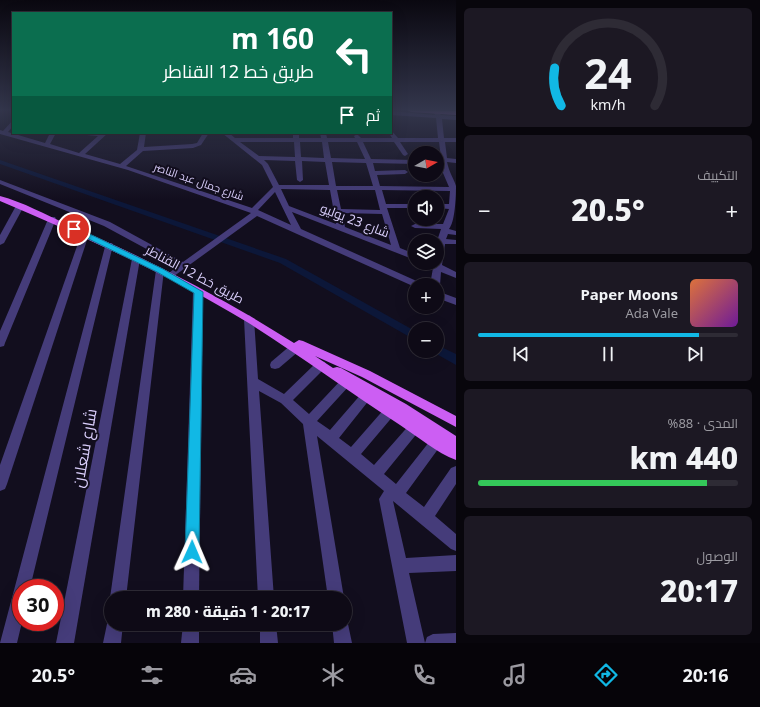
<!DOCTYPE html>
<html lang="ar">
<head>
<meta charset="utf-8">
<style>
	body { margin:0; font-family:"Noto Sans",Cairo,sans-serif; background:#1c1823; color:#f1f3f6; direction:rtl; height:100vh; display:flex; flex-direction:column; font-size:15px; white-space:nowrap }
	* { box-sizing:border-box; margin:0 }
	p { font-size:13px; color:#9b9aa1 }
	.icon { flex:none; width:22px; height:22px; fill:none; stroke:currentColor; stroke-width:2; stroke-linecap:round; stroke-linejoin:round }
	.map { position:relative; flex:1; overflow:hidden; direction:ltr }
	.side { display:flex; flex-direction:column; gap:8px; padding:8px; background:#08060c; width:304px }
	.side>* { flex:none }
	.top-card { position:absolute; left:12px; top:12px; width:380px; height:122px; border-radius:0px; box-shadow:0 4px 16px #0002,0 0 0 1px #2e2b35; direction:rtl; background:#0b6e4f; color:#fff; overflow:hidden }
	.needle { width:26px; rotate:81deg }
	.controls { position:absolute; left:408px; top:146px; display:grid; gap:8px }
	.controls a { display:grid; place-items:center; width:36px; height:36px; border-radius:50%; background:#0e0a16; box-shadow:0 4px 16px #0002,0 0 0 1px #2e2b35; font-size:20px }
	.speed { position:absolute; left:12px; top:579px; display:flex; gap:8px; font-size:20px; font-weight:700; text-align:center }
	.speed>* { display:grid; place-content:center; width:52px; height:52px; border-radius:50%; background:#0e0a16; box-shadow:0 4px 16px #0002,0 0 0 1px #2e2b35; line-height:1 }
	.speed .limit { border:6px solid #d22; background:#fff; color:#111 }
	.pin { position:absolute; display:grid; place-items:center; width:34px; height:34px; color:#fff; margin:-17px; border:2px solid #fff; border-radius:50%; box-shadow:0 1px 4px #0007 }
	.me { position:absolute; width:44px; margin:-22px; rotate:1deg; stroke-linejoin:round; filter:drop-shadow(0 0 3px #0008) }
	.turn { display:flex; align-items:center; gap:14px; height:84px; padding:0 12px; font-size:18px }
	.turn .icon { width:52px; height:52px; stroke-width:2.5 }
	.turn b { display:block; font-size:28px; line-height:34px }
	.then { display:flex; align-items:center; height:38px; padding:0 12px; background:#0003; gap:8px; font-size:15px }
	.big { font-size:30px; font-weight:800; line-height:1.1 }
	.side .tile { flex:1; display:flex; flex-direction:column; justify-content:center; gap:6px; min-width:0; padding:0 14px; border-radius:6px; background:#1c1823 }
	.side .dial { align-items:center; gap:0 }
	.dial svg { height:104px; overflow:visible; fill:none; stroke:#2e2b35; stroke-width:7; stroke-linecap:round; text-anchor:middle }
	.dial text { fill:#f1f3f6; stroke:none }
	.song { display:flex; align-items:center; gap:12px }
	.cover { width:48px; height:48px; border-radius:6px; background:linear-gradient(135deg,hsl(20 70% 55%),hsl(280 70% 35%)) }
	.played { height:4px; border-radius:2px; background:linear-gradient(90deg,#11b8e5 85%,#2e2b35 85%) }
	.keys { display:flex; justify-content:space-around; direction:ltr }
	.heat { display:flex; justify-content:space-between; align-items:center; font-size:22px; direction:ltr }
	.charge { height:6px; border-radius:3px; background:linear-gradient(90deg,#34c759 88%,#2e2b35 0) }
	.trip { position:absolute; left:104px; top:591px; width:248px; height:40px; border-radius:20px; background:#0e0a16; box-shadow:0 4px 16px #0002,0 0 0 1px #2e2b35; font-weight:800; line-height:40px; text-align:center; direction:rtl }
	.menu { display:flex; height:64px; justify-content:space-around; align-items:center; background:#060409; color:#9b9aa1 }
	.menu .icon { width:28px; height:28px }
	.menu .active { color:#11b8e5 }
	.menu b { font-size:18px; color:#f1f3f6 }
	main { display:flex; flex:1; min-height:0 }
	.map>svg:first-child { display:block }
</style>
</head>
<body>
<main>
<section class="side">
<div class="tile dial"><svg viewBox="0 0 100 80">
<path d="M14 69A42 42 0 1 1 86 69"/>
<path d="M14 69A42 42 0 0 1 9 40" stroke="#11b8e5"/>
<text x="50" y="56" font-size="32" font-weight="700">24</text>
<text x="50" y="72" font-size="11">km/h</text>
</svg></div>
<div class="tile"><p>التكييف</p>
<div class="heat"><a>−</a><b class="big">20.5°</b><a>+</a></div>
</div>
<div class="tile">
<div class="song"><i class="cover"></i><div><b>Paper Moons</b><p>Ada Vale</p></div></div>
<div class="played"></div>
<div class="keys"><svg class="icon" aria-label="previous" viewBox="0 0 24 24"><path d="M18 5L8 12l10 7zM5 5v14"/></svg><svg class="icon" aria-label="pause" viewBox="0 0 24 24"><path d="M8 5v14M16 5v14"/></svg><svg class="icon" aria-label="next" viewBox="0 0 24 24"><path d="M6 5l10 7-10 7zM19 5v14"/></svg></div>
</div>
<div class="tile"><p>المدى · 88%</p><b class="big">440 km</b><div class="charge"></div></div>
<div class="tile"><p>الوصول</p><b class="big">20:17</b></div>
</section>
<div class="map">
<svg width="456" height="643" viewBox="0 0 456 643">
	<rect width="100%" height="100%" fill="#120e1e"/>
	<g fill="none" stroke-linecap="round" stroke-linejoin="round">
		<g fill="#0c1739" fill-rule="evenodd">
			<polygon points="0,160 286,259 415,331 415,340 280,263 0,164"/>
			<polygon points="437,345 456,354 456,365 433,352 437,351"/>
		</g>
		<g fill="#453c7a" fill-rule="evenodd">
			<path d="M 432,110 L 438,110 L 441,115 L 456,116 L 456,120 L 442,119 L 444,138 L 456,138 L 456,142 L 445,142 L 447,158 L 456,159 L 456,163 L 447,162 C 449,172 454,179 456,186 C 456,197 455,222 449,229 L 456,231 L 456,235 L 448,234 L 446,239 L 456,240 L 456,244 L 445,244 L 442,265 L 456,272 L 456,278 L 441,272 L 440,285 L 437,287 L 437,285 L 430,285 L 433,268 L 426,263 L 437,263 L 437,241 L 441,229 L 415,228 L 411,226 L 415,224 L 443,224 L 449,209 L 437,208 L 437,204 L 449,204 L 450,191 L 382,190 L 386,204 L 415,204 L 415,208 L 387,208 L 400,248 L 415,254 L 415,260 L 292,212 L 301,229 L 421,283 L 423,285 L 415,285 L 415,287 L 257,216 L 170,279 L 165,276 L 178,266 L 104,226 L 0,184 L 0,180 L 110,222 L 183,262 L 251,213 L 128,170 L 0,134 L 0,130 L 3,131 L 13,120 L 13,126 L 8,132 L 45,143 L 50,133 L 56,133 L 50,144 L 79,153 L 98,136 L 87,135 L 87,133 L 108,133 L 85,154 L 120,164 L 137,150 L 140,133 L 146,133 L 144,147 L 192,144 L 197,143 L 203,133 L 209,133 L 201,145 L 193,148 L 143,151 L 126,166 L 252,208 L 273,187 L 262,165 L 222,133 L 229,133 L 235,138 L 293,138 L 293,133 L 299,133 L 299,138 L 321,138 L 320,133 L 326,133 L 327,138 L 355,138 L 354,136 L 357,134 L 361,138 L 392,138 L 389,133 L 391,133 L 391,130 L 398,138 L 438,138 L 436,118 L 391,115 L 391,111 L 435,115 ZM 240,142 L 294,142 L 295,157 L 259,156 ZM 300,142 L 322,142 L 324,158 L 301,157 ZM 328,142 L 357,142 L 365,159 L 331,158 ZM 363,142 L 394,142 L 403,155 L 405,156 L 408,154 L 400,142 L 439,142 L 443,173 L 449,187 L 380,186 L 377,175 L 405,174 L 408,172 L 405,170 L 375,171 L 373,163 L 415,164 L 415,160 L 371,159 ZM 264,160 L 295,161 L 297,180 L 300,182 L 303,180 L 302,161 L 325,162 L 329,185 L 279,185 L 268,164 ZM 332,162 L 366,163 L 373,186 L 336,186 ZM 281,189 L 330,190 L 336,224 L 289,206 ZM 337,190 L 375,190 L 380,210 L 341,209 ZM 275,192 L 291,225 L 258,210 ZM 342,213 L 382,214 L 391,245 L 345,227 Z"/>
			<polygon points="17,204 23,204 24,206 4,243 0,245 0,235"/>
			<polygon points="49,217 55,217 56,219 5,343 4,346 0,347 0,331"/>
			<polygon points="82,232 88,232 89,234 7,484 5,489 0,491 0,465"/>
			<polygon points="106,243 112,243 113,245 30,588 21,588 22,622 17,643 0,643"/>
			<polygon points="136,256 140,259 74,643 56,643 132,259"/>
			<polygon points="160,267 164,270 126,598 111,598 111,600 110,598 156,270"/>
			<polygon points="198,289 203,292 199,598 183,598 193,292"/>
			<polygon points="437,291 456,298 456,305 437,298"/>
			<polygon points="249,315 254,319 258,379 284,394 317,362 321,361 325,362 326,365 325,368 293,400 309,414 341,380 345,378 349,380 351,383 349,386 317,421 330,430 362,393 366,391 370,393 372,396 370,399 339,438 351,447 386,407 390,406 394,407 396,411 394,415 361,454 374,465 411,423 415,422 419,423 421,427 419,431 384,474 396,484 433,437 437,435 441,437 443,441 441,445 406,493 424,507 451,468 456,466 456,484 435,516 456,534 456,551 451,549 393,501 406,558 456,555 456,571 409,573 425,643 427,637 433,634 456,633 456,643 407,643 379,499 384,491 317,436 344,598 328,598 303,424 281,403 259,391 274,598 258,598 244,319"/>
			<polygon points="295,344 299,345 300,348 299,351 279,368 275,369 271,368 270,365 271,362 291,345"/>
			<polygon points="111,617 111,624 123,624 121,643 103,643 107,624"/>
			<polygon points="345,618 348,624 352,643 334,643 332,624 345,624"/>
			<polygon points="183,624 199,624 199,643 181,643"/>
			<polygon points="260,624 276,624 278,643 260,643"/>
		</g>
		<g fill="#cc5ef3" fill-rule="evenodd">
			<polygon points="408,110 456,111 456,115 411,112"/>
			<path d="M 0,196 C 23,202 46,215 67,224 C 146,258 222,297 294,343 L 299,340 L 303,341 L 370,371 L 456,416 L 456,427 L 362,377 L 315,356 L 333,368 L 337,367 L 341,368 L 406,404 L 456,436 L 456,460 C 437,453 417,436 400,425 C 348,391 299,355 247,322 C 168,274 84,237 0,201 Z"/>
		</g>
	</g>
	<linearGradient id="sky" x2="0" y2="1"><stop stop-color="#0a0810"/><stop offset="0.55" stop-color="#33364c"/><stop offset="1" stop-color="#33364c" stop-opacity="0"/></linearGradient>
	<rect width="456" height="200" fill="url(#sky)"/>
	<polygon fill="#11b8e5" stroke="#0b7895" points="72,228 77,228 163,269 203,292 199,552 197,557 192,559 187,557 185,552 194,293 157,272 72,231"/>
	<g text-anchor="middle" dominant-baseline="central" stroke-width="4" stroke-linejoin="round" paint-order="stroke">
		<g font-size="11" fill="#d9cefb" stroke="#120e1e">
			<text transform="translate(199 181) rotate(19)">شارع جمال عبد الناصر</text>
		</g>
		<g font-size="13" fill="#d9cefb" stroke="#120e1e">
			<text transform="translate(355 220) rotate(21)">شارع 23 يوليو</text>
			<text transform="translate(195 274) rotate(28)">طريق خط 12 القناطر</text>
		</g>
		<g font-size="16" fill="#d9cefb" stroke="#120e1e">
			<text transform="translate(84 448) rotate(-80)">شارع شعلان</text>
		</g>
	</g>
</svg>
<div class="controls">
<a><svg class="needle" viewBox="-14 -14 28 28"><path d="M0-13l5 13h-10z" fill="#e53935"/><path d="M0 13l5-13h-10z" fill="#9b9aa1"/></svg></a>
<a><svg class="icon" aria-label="sound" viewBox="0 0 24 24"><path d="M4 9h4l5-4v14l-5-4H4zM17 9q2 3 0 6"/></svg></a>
<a><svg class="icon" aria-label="layers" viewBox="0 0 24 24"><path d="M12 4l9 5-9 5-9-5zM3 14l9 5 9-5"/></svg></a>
<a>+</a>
<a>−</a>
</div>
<div class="speed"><div class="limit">30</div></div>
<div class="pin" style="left:74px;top:229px;background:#d93025"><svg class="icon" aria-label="arrive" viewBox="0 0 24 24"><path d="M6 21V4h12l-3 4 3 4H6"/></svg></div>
<svg class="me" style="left:192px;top:552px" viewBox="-20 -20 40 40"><path d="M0-17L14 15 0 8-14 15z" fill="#11b8e5" stroke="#fff" stroke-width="4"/></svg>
<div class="trip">20:17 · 1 دقيقة · 280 m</div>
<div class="top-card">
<div class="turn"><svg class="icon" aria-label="left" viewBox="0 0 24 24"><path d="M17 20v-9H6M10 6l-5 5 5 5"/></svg><div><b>160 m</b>طريق خط 12 القناطر</div></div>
<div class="then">ثم<svg class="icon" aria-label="arrive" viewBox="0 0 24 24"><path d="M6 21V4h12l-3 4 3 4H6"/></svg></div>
</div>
</div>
</main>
<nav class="menu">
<b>20:16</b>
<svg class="icon active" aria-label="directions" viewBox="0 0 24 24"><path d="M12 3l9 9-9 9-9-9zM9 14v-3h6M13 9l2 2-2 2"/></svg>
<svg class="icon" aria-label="music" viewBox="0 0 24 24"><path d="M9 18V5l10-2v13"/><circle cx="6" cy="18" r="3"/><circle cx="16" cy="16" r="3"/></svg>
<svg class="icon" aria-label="phone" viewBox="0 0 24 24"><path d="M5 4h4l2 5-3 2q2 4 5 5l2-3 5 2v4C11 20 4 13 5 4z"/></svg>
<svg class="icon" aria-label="climate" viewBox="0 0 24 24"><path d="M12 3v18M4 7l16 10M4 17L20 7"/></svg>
<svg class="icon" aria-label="car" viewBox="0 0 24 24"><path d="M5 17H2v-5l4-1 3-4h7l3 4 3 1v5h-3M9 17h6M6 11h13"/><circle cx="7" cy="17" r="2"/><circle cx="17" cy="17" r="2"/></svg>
<svg class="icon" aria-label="filters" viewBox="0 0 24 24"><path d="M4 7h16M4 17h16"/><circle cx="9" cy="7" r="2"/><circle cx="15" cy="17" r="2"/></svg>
<b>20.5°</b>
</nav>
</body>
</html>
